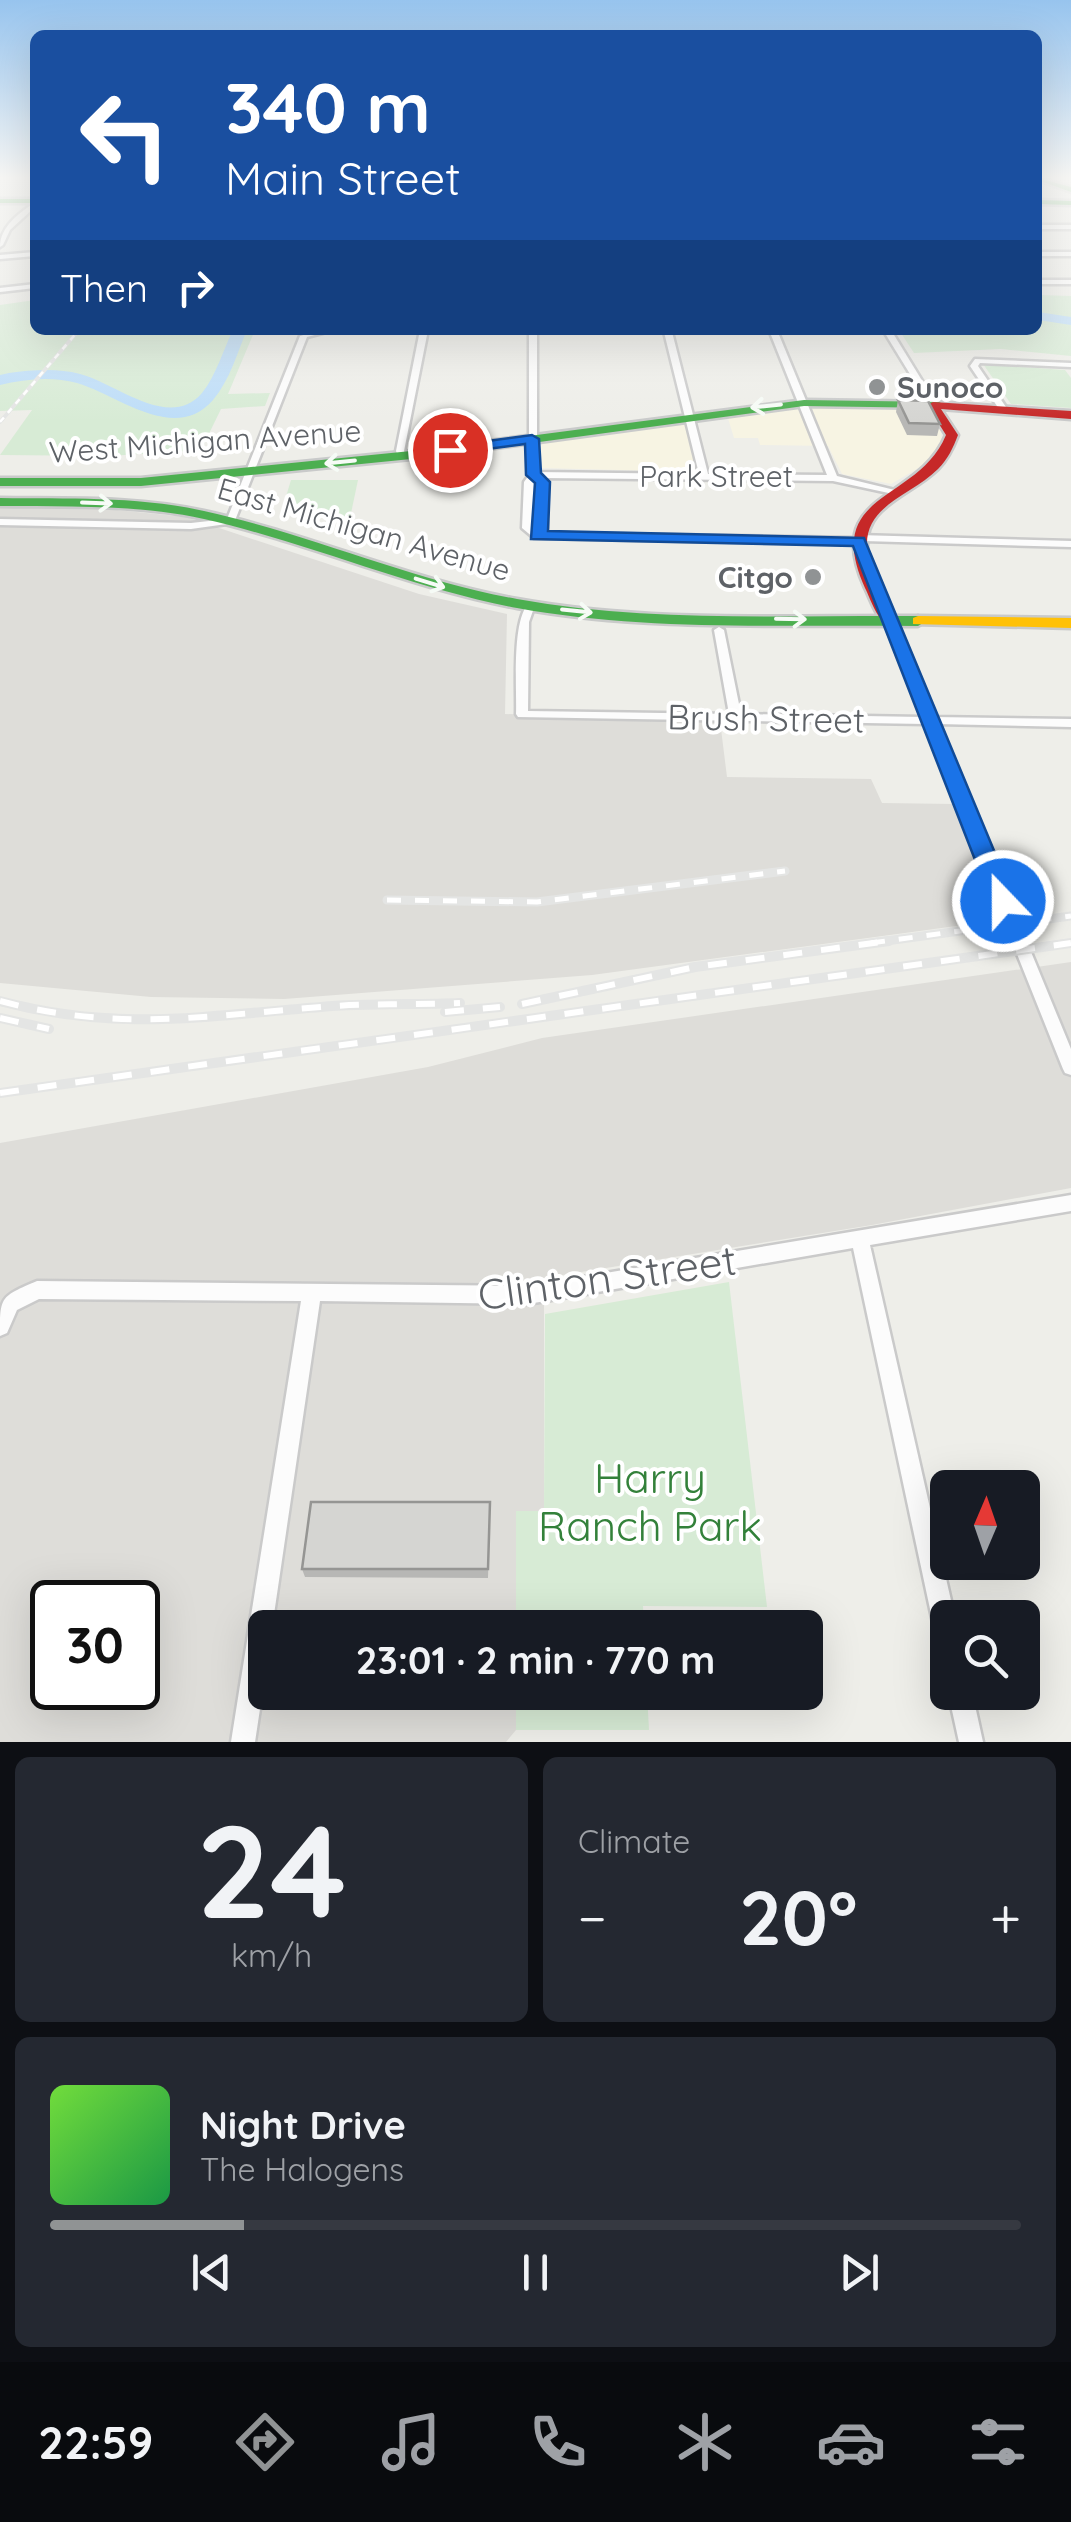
<!DOCTYPE html>
<html lang="en">
<head>
<meta charset="utf-8">
<style>
	body { margin:0; font-family:Quicksand,sans-serif; background:#242831; color:#f1f3f6; height:100vh; display:flex; flex-direction:column; font-size:38px; white-space:nowrap }
	* { box-sizing:border-box; margin:0 }
	p { font-size:32px; color:#9ea1a6 }
	.icon { flex:none; width:55px; height:55px; fill:none; stroke:currentColor; stroke-width:2; stroke-linecap:round; stroke-linejoin:round }
	.map { position:relative; height:1742px; overflow:hidden }
	.details { display:flex; flex-direction:column; gap:15px; padding:15px; background:#0d0f14; flex:1 }
	.details>* { flex:none }
	.banner { position:absolute; left:30px; top:30px; width:1012px; height:305px; border-radius:15px; box-shadow:0 10px 40px #0002; background:#1a4fa0; color:#fff; overflow:hidden }
	.needle { width:65px; rotate:2deg }
	.controls { position:absolute; left:930px; top:1470px; display:grid; gap:20px }
	.controls a { display:grid; place-items:center; width:110px; height:110px; border-radius:15px; background:#171b24; box-shadow:0 10px 40px #0002; font-size:50px }
	.speed { position:absolute; left:30px; top:1580px; display:flex; gap:20px; font-size:50px; font-weight:700; text-align:center }
	.speed>* { display:grid; place-content:center; width:130px; height:130px; border-radius:50%; background:#171b24; box-shadow:0 10px 40px #0002; line-height:1 }
	.speed .limit { border:5px solid #111; border-radius:15px; background:#fff; color:#111 }
	.pin { position:absolute; display:grid; place-items:center; width:85px; height:85px; color:#fff; margin:-42px; border:5px solid #fff; border-radius:50%; box-shadow:0 2px 10px #0007 }
	.me { position:absolute; width:110px; margin:-55px; rotate:338deg; stroke-linejoin:round; filter:drop-shadow(0 0 8px #0008) }
	.turn { display:flex; align-items:center; gap:35px; height:210px; padding:0 30px; font-size:45px }
	.turn .icon { width:130px; height:130px; stroke-width:2.5 }
	.turn b { display:block; font-size:70px; line-height:85px }
	.then { display:flex; align-items:center; height:95px; padding:0 30px; background:#0003; gap:20px; font-size:38px }
	.big { font-size:75px; font-weight:700; line-height:1.1 }
	.details .widget { flex:1; display:flex; flex-direction:column; justify-content:center; gap:15px; min-width:0; padding:0 35px; border-radius:15px; background:#242831 }
	.details .dial { align-items:center; gap:0 }
	.dial b { font-size:130px; line-height:1 }
	.song { display:flex; align-items:center; gap:30px }
	.cover { width:120px; height:120px; border-radius:15px; background:linear-gradient(135deg,hsl(100 70% 55%),hsl(140 70% 35%)) }
	.played { height:10px; border-radius:5px; background:linear-gradient(90deg,#909394 20%,#363941 20%) }
	.keys { display:flex; justify-content:space-around; direction:ltr }
	.heat { display:flex; justify-content:space-between; align-items:center; font-size:55px; direction:ltr }
	.details .tiles { flex:1; display:grid; gap:15px; grid-template-columns:1fr 1fr }
	.widget:last-child { grid-column:span 2 }
	.trip { position:absolute; left:248px; top:1610px; width:575px; height:100px; border-radius:15px; background:#171b24; box-shadow:0 10px 40px #0002; font-weight:700; line-height:100px; text-align:center }
	.menu { display:flex; height:160px; justify-content:space-around; align-items:center; background:#090b0e; color:#9ea1a6 }
	.menu .icon { width:70px; height:70px }
	.menu .selected { color:#909394 }
	.menu b { font-size:45px; color:#f1f3f6 }
	.map>svg:first-child { display:block }
</style>
</head>
<body>
<div class="map">
<svg width="1071" height="1742" viewBox="0 0 1071 1742">
	<rect width="100%" height="100%" fill="#eeeee9"/>
	<g fill="#f7f4e3">
		<polygon points="786,406 928,409 941,432 942,443 927,463 891,484 842,474 828,446 760,445 758,438 734,438 727,415"/>
		<polygon points="684,423 696,462 694,472 542,468 541,446 545,440"/>
	</g>
	<g fill="#deddd9" fill-rule="evenodd">
		<polygon points="0,506 97,508 186,517 419,594 507,614 505,714 720,721 727,777 871,779 882,803 954,804 1001,920 592,975 284,999 151,997 0,983"/>
		<path d="M 1071,962 L 1071,1188 L 872,1225 L 544,1278 L 544,1512 L 516,1512 L 516,1627 L 265,1628 L 265,1692 L 516,1693 L 516,1730 L 506,1742 L 0,1742 L 0,1143 L 428,1067 L 542,1038 ZM 52,1602 L 138,1602 L 138,1688 L 52,1688 Z"/>
	</g>
	<g fill="#d7ebd5">
		<polygon points="1038,295 1071,296 1071,356 1001,349 914,353 899,330 1038,330"/>
		<polygon points="35,300 35,330 255,330 228,394 270,393 265,406 221,409 201,450 109,456 0,455 32,410 0,411 0,305"/>
		<polygon points="983,364 1065,370 1071,378 1071,408 1011,404"/>
		<polygon points="291,480 358,480 350,518 281,513"/>
		<polygon points="729,1282 767,1607 643,1606 644,1627 516,1627 516,1511 544,1511 545,1314"/>
		<polygon points="516,1693 647,1693 649,1730 516,1730"/>
	</g>
	<g fill="none" stroke-linecap="round" stroke-linejoin="round">
		<g fill="#bdddf8" fill-rule="evenodd">
			<polygon points="1038,312 1071,317 1071,325 1038,320"/>
			<path d="M 233,330 L 247,330 C 237,353 230,380 213,400 C 175,444 118,395 77,383 C 52,376 25,379 0,385 L 0,375 L 9,373 C 33,370 57,368 80,374 C 116,383 169,431 202,393 C 216,376 223,350 233,330 Z"/>
		</g>
		<defs>
			<g id="street">
				<path d="M 35,202 L 35,207 L 10,230 L 3,245 L 0,247 C 0,226 20,213 35,202 Z"/>
				<rect x="1038" y="225" width="33" height="4"/>
				<polygon points="35,252 35,256 0,259 0,255"/>
				<rect x="1038" y="252" width="33" height="4"/>
				<rect x="1038" y="280" width="33" height="4"/>
				<polygon points="35,284 35,288 0,292 0,288"/>
				<polygon points="321,330 334,330 307,337 234,523 191,529 0,525 0,519 191,523 227,519 300,336"/>
				<polygon points="420,330 428,330 404,451 406,456 402,459 399,458 396,451"/>
				<path d="M 529,330 L 537,330 L 537,472 L 699,474 L 664,332 L 669,330 L 672,332 L 708,474 L 827,475 L 769,330 L 777,330 L 837,476 L 903,492 L 898,495 L 833,481 L 542,478 L 546,482 L 547,528 L 544,533 L 853,538 L 858,535 L 1071,541 L 1071,547 L 864,541 L 859,544 L 534,538 L 522,528 L 524,482 L 529,475 ZM 534,480 L 538,483 L 536,530 L 532,527 Z"/>
				<polygon points="883,330 891,330 937,405 936,407 929,405"/>
				<polygon points="975,359 1071,363 1071,367 980,363 978,366 1008,410 1004,412 1001,412 970,366"/>
				<path d="M 530,602 L 535,605 L 529,622 L 528,711 L 729,714 L 714,630 L 719,627 L 724,630 L 741,714 L 922,717 L 884,621 L 889,618 L 894,621 L 934,717 L 1071,719 L 1071,727 L 937,724 L 1071,1049 L 1071,1075 L 1065,1073 L 1063,1069 L 925,724 L 518,717 L 516,714 C 517,688 511,618 530,602 Z"/>
				<path d="M 1071,1195 L 1071,1211 L 870,1245 L 955,1618 L 948,1618 L 948,1648 L 940,1645 L 936,1637 L 853,1248 L 528,1304 L 320,1301 L 272,1628 L 265,1628 L 265,1676 L 255,1742 L 231,1742 L 301,1301 L 39,1299 L 17,1310 L 7,1333 L 0,1336 C 0,1296 0,1297 37,1281 L 528,1286 Z"/>
				<polygon points="948,1692 972,1692 983,1742 959,1742"/>
			</g>
			<g id="fast">
				<polygon points="1038,178 1071,187 1071,192 1038,180"/>
				<rect x="0" y="199" width="35" height="4"/>
				<polygon points="1038,200 1071,201 1071,205 1038,204"/>
				<polygon points="804,400 939,402 945,405 939,408 804,406 421,458 141,486 0,486 0,478 141,478 421,450"/>
				<path d="M 0,498 C 68,499 137,496 204,511 C 310,534 410,580 517,599 C 649,623 785,615 918,616 L 926,621 L 918,626 C 785,624 648,632 517,608 C 410,588 310,543 204,519 C 137,504 68,507 0,506 Z"/>
			</g>
			<polygon id="slow" points="918,616 1071,618 1071,628 913,624 913,618"/>
			<path id="jam" d="M 933,402 L 1071,411 L 1071,419 L 941,409 L 958,435 C 953,448 948,459 938,469 C 910,497 859,506 868,555 C 873,579 886,600 897,621 L 889,626 C 877,620 871,600 865,588 C 821,491 918,503 946,435 L 927,405 Z"/>
		</defs>
		<use href="#street" stroke="#cacaca" stroke-width="5"/>
		<use href="#fast" stroke="#c9caca" stroke-width="5"/>
		<use href="#slow" stroke="#c9caca" stroke-width="5"/>
		<use href="#jam" stroke="#c9caca" stroke-width="5"/>
		<use href="#street" fill="#fcfcfc" fill-rule="evenodd"/>
		<use href="#fast" fill="#4caf50" fill-rule="evenodd"/>
		<use href="#slow" fill="#ffc107" fill-rule="evenodd"/>
		<use href="#jam" fill="#c62828" fill-rule="evenodd"/>
		<defs>
			<polyline id="rail-far2" points="0,422 79,330"/>
			<g id="rail-far1">
				<polyline points="387,900 537,902 785,871"/>
				<polyline points="871,943 1071,916"/>
			</g>
			<g id="rail">
				<path d="M 0,1001 C 116,1032 205,1016 321,1007 C 367,1003 414,1005 460,1003"/>
				<polyline points="522,1004 695,967 889,941"/>
				<polyline points="445,1012 500,1007"/>
				<polyline points="0,1018 49,1029"/>
				<polyline points="0,1093 1071,943"/>
			</g>
		</defs>
		<use href="#rail-far2" stroke="#e4e5e4" stroke-width="4"/>
		<use href="#rail-far1" stroke="#e4e5e4" stroke-width="9"/>
		<use href="#rail" stroke="#e4e5e4" stroke-width="10"/>
		<use href="#rail-far2" stroke="#fff" stroke-width="2.5" stroke-dasharray="6" stroke-linecap="butt"/>
		<use href="#rail-far1" stroke="#fff" stroke-width="5" stroke-dasharray="14" stroke-linecap="butt"/>
		<use href="#rail" stroke="#fff" stroke-width="6" stroke-dasharray="19" stroke-linecap="butt"/>
	</g>
	<g fill="#b7b7b5">
		<polygon points="898,400 940,424 937,436 907,435 896,412"/>
		<polygon points="490,1511 488,1578 305,1577 302,1569"/>
	</g>
	<g fill="#d5d5d2" stroke="#959593" stroke-width="2.5">
		<polygon points="898,400 928,401 940,424 909,423"/>
		<polygon points="311,1502 490,1502 488,1569 302,1569"/>
	</g>
	<defs><path id="oneway-shaft" d="M-6 0H5M1.5-3L5.5 0L1.5 3" fill="none" stroke-width="1.6" stroke-linecap="round" stroke-linejoin="round" transform="scale(2.5)"/></defs>
	<g stroke="#f6fbf6">
		<use href="#oneway-shaft" transform="translate(766 406) rotate(174)"/>
		<use href="#oneway-shaft" transform="translate(340 462) rotate(174)"/>
		<use href="#oneway-shaft" transform="translate(97 503) rotate(2)"/>
		<use href="#oneway-shaft" transform="translate(430 583) rotate(17)"/>
		<use href="#oneway-shaft" transform="translate(577 611) rotate(6)"/>
		<use href="#oneway-shaft" transform="translate(791 619) rotate(1)"/>
	</g>
	<linearGradient id="sky" x2="0" y2="1"><stop stop-color="#97c4ee"/><stop offset="0.42" stop-color="#f7f7f5"/><stop offset="1" stop-color="#f7f7f5" stop-opacity="0"/></linearGradient>
	<rect width="1071" height="422" fill="url(#sky)"/>
	<polygon fill="#1a73e8" stroke="#114b97" stroke-width="2.5" points="532,435 539,439 541,473 550,482 548,531 864,538 1015,901 1011,906 1003,909 991,901 853,546 531,539 535,483 526,475 525,444 450,454 443,450 450,446"/>
	<g fill="#909394" stroke="#fff" stroke-width="4">
		<circle cx="877" cy="387" r="10"/>
		<circle cx="813" cy="577" r="10"/>
	</g>
	<g text-anchor="middle" dominant-baseline="central" stroke-width="8" stroke-linejoin="round" paint-order="stroke">
		<g font-size="30" font-weight="bold" fill="#5e6267" stroke="#fff" text-anchor="start">
			<text x="897" y="387">Sunoco</text>
			<text x="793" y="577" text-anchor="end">Citgo</text>
		</g>
		<g font-size="30" fill="#5e6267" stroke="#fff">
			<text transform="translate(205 441) rotate(-4)">West Michigan Avenue</text>
			<text x="716" y="476">Park Street</text>
			<text transform="translate(364 529) rotate(16)">East Michigan Avenue</text>
		</g>
		<g font-size="35" fill="#5e6267" stroke="#fff">
			<text transform="translate(766 718) rotate(1)">Brush Street</text>
		</g>
		<g font-size="42" fill="#5e6267" stroke="#fff">
			<text transform="translate(607 1277) rotate(-8)">Clinton Street</text>
		</g>
		<g font-size="42" fill="#33813a" stroke="#fff">
			<text x="650" y="1477">Harry<tspan x="650" dy="48">Ranch Park</tspan></text>
		</g>
	</g>
</svg>
<div class="controls">
<a><svg class="needle" viewBox="-14 -14 28 28"><path d="M0-13l5 13h-10z" fill="#e53935"/><path d="M0 13l5-13h-10z" fill="#9ea1a6"/></svg></a>
<a><svg class="icon" aria-label="search" viewBox="0 0 24 24"><circle cx="10" cy="10" r="6"/><path d="M15 15l6 6"/></svg></a>
</div>
<div class="speed"><div class="limit">30</div></div>
<div class="pin" style="left:450px;top:450px;background:#d93025"><svg class="icon" aria-label="arrive" viewBox="0 0 24 24"><path d="M6 21V4h12l-3 4 3 4H6"/></svg></div>
<svg class="me" style="left:1003px;top:901px" viewBox="-20 -20 40 40"><circle r="17" fill="#1a73e8" stroke="#fff" stroke-width="3"/><path d="M0-11L8 9 0 5-8 9z" fill="#fff"/></svg>
<div class="trip">23:01 · 2 min · 770 m</div>
<div class="banner">
<div class="turn"><svg class="icon" aria-label="left" viewBox="0 0 24 24"><path d="M17 20v-9H6M10 6l-5 5 5 5"/></svg><div><b>340 m</b>Main Street</div></div>
<div class="then">Then<svg class="icon" aria-label="right" viewBox="0 0 24 24"><path d="M7 20v-9h11M14 6l5 5-5 5"/></svg></div>
</div>
</div>
<section class="details">
<div class="tiles">
<div class="widget dial"><b>24</b><p>km/h</p></div>
<div class="widget"><p>Climate</p>
<div class="heat"><a>−</a><b class="big">20°</b><a>+</a></div>
</div>
<div class="widget">
<div class="song"><i class="cover"></i><div><b>Night Drive</b><p>The Halogens</p></div></div>
<div class="played"></div>
<div class="keys"><svg class="icon" aria-label="previous" viewBox="0 0 24 24"><path d="M18 5L8 12l10 7zM5 5v14"/></svg><svg class="icon" aria-label="pause" viewBox="0 0 24 24"><path d="M8 5v14M16 5v14"/></svg><svg class="icon" aria-label="next" viewBox="0 0 24 24"><path d="M6 5l10 7-10 7zM19 5v14"/></svg></div>
</div>
</div>
</section>
<nav class="menu">
<b>22:59</b>
<svg class="icon selected" aria-label="directions" viewBox="0 0 24 24"><path d="M12 3l9 9-9 9-9-9zM9 14v-3h6M13 9l2 2-2 2"/></svg>
<svg class="icon" aria-label="music" viewBox="0 0 24 24"><path d="M9 18V5l10-2v13"/><circle cx="6" cy="18" r="3"/><circle cx="16" cy="16" r="3"/></svg>
<svg class="icon" aria-label="phone" viewBox="0 0 24 24"><path d="M5 4h4l2 5-3 2q2 4 5 5l2-3 5 2v4C11 20 4 13 5 4z"/></svg>
<svg class="icon" aria-label="climate" viewBox="0 0 24 24"><path d="M12 3v18M4 7l16 10M4 17L20 7"/></svg>
<svg class="icon" aria-label="car" viewBox="0 0 24 24"><path d="M5 17H2v-5l4-1 3-4h7l3 4 3 1v5h-3M9 17h6M6 11h13"/><circle cx="7" cy="17" r="2"/><circle cx="17" cy="17" r="2"/></svg>
<svg class="icon" aria-label="filters" viewBox="0 0 24 24"><path d="M4 7h16M4 17h16"/><circle cx="9" cy="7" r="2"/><circle cx="15" cy="17" r="2"/></svg>
</nav>
</body>
</html>
